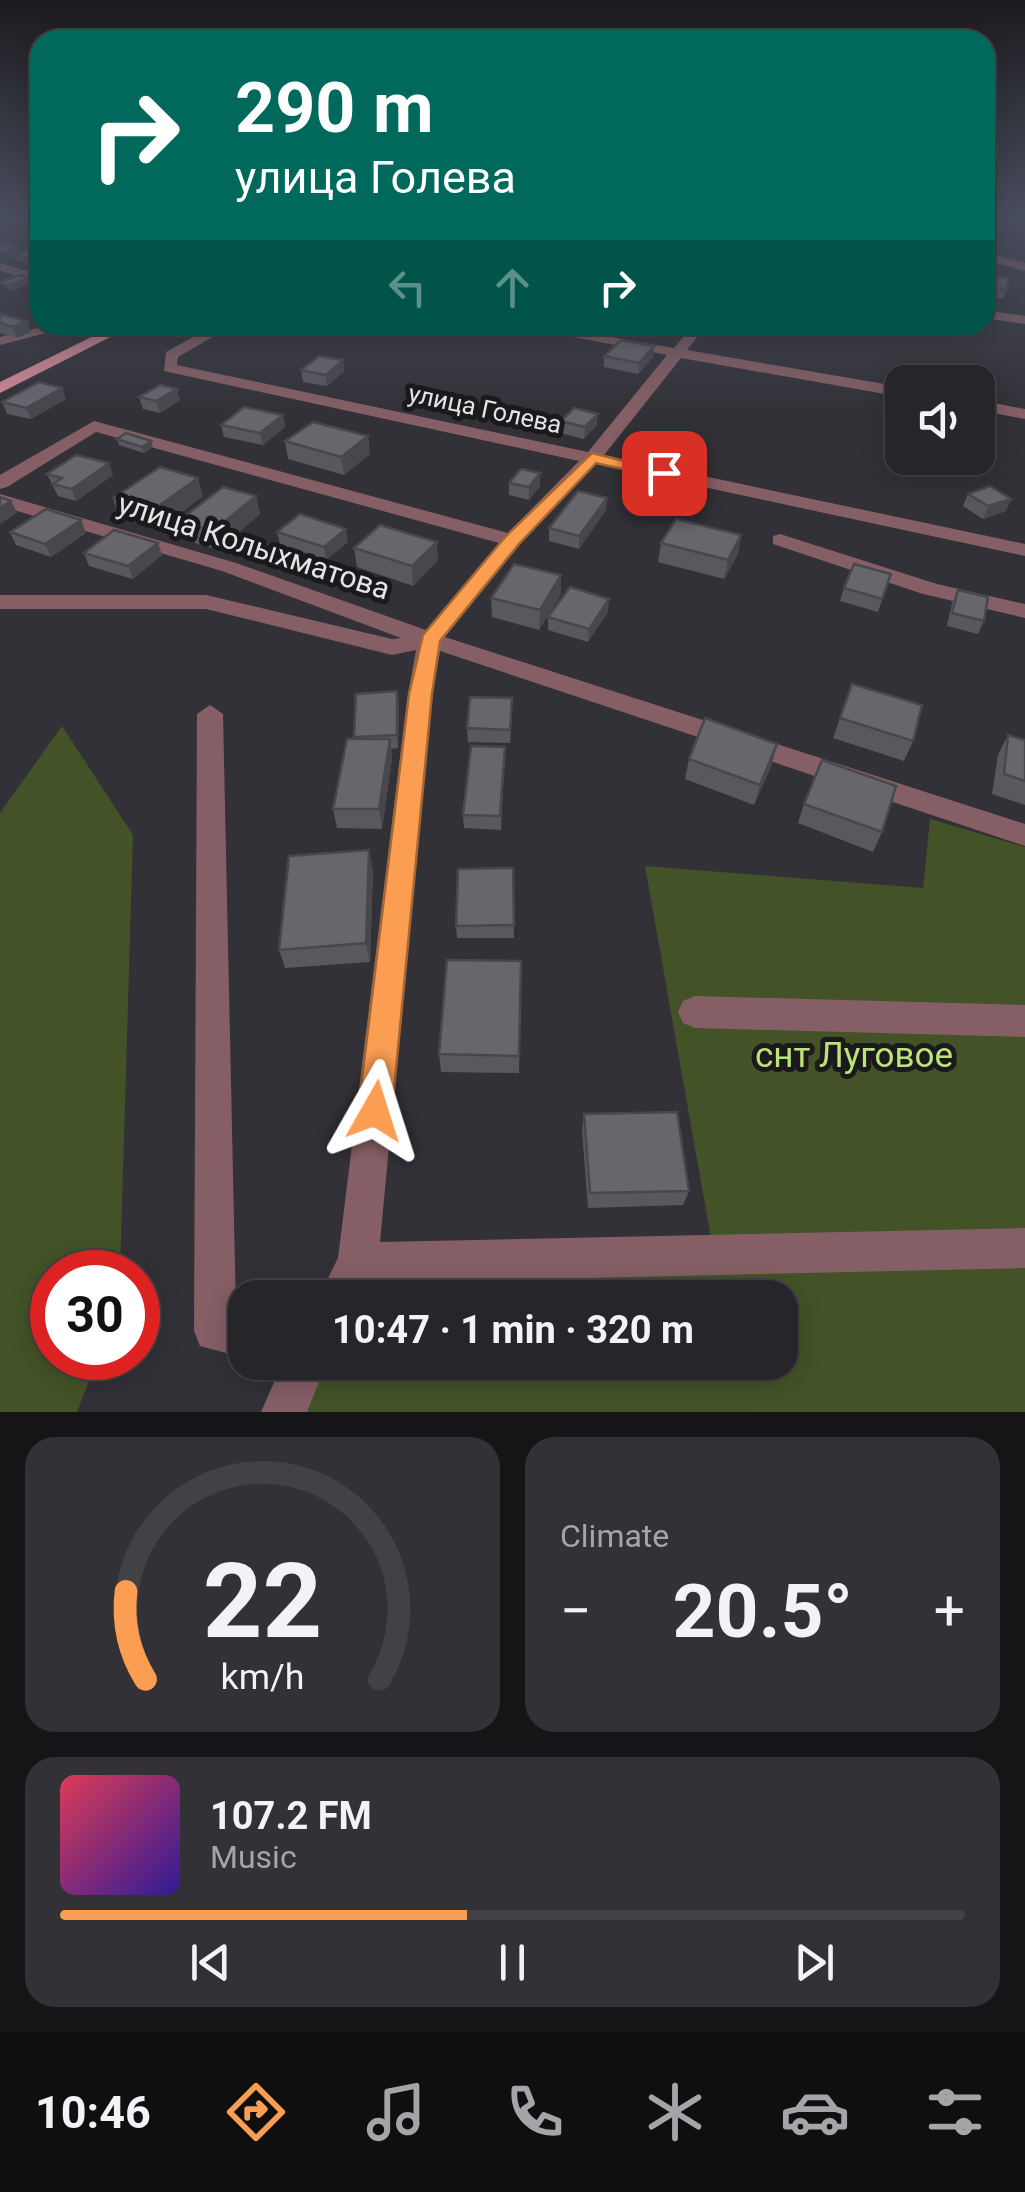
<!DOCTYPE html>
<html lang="en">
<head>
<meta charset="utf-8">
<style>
	body { margin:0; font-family:Roboto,sans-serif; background:#323135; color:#f1f3f6; height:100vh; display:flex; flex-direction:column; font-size:38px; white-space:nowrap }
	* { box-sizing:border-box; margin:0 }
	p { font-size:32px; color:#a4a5a8 }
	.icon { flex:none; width:55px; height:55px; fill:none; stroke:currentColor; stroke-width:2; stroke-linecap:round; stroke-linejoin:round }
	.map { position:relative; height:1412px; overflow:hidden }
	.details { display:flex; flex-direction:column; gap:25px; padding:25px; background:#151417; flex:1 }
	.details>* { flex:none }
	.hud { position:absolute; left:30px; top:30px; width:965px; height:305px; border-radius:30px; box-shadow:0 5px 25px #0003,0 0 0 2px #424246; background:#00695c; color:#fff; overflow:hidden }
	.buttons { position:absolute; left:885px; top:365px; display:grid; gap:20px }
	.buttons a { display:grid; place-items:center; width:110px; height:110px; border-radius:20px; background:#262529; box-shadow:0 5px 25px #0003,0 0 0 2px #424246; font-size:50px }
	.speed { position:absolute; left:30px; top:1250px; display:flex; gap:20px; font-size:50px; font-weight:700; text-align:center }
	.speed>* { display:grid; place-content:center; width:130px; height:130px; border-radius:50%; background:#262529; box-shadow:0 5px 25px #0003,0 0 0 2px #424246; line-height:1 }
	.speed .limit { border:15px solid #d22; background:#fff; color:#111 }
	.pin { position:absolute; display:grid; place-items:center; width:85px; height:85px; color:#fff; margin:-42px; border-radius:20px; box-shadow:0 5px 15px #0006 }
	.me { position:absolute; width:110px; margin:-55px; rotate:6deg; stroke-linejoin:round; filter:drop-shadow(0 0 8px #0008) }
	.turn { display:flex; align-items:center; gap:35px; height:210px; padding:0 40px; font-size:45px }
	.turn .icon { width:130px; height:130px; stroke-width:2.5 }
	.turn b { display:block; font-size:70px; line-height:85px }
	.lanes { display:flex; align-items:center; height:95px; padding:0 40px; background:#0003; justify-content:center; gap:50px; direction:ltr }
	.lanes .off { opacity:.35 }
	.big { font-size:75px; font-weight:700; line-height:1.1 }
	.details .card { flex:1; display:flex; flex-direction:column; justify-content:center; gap:15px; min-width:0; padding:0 35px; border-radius:30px; background:#323135 }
	.details .dial { align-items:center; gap:0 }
	.dial svg { height:260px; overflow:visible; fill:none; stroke:#424246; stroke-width:7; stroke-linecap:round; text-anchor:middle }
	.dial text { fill:#f1f3f6; stroke:none }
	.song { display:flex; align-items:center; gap:30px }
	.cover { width:120px; height:120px; border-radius:15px; background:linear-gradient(135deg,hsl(350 70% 55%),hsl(250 70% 35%)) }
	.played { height:10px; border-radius:5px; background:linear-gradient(90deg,#fc9e52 45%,#424246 45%) }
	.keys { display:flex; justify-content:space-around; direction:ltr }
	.heat { display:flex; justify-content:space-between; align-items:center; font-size:55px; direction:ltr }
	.details .tiles { flex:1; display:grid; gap:25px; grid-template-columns:1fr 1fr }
	.card:last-child { grid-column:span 2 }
	.trip { position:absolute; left:228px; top:1280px; width:570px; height:100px; border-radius:30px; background:#262529; box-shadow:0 5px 25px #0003,0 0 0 2px #424246; font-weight:700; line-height:100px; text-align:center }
	.tab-bar { display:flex; height:160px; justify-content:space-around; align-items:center; background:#0f0f10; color:#a4a5a8 }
	.tab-bar .icon { width:70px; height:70px }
	.tab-bar .selected { color:#fc9e52 }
	.tab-bar b { font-size:45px; color:#f1f3f6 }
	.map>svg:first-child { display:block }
</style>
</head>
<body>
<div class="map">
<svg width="1025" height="1412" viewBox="0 0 1025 1412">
	<rect width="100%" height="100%" fill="#323137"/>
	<g fill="#435327">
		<polygon points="62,726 133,835 120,1272 52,1272 52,1358 98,1358 77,1412 0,1412 0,813"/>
		<polygon points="930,819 1025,847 1025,1412 264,1412 286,1363 780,1362 780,1298 317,1297 323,1284 717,1272 645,866 923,888"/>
	</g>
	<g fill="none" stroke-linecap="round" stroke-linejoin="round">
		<g fill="#855f65" fill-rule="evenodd">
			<polygon points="26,217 40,217 40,222 27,219"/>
			<polygon points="985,252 1025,263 1025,271 985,260"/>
			<polygon points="0,263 40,275 40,283 0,271"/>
			<polygon points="985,310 1025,316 1025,324 985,318"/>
			<polygon points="51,325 77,325 0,345 0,337"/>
			<polygon points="215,325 233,325 178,357 177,365 588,452 667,355 512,325 543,325 674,348 693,325 707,325 687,350 902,387 902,397 681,358 604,455 1025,544 1025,556 596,464 519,544 445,637 1025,824 1025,846 440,651 432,694 380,1242 1025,1228 1025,1268 369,1283 362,1298 318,1298 338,1258 408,694 416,650 392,655 206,609 0,609 0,595 206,595 392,639 401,638 222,571 0,506 0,494 236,563 426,630 499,543 96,432 7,487 0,489 0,475 94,421 508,533 579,461 164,371 166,352"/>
			<polygon points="978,400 1025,409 1025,419 978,410"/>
			<polygon points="780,534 937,584 1025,604 1025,618 923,594 773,544 773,536"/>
			<polygon points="210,705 223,714 236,1313 245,1314 245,1358 200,1346 194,1331 197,714"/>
			<polygon points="695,996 1025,1005 1025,1037 695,1028 683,1023 678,1012 683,1001"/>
			<polygon points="283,1362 327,1362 307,1412 261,1412"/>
		</g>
		<polygon fill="#d58997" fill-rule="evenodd" points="116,325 134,325 0,393 0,382"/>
	</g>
	<g fill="#59585e">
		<polygon points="985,217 1024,217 1022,222"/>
		<polygon points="40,252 40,266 35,265 33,261 29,263 15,259 13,254"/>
		<polygon points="991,276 1007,289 1003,299 986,297"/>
		<polygon points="0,314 27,321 31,332 17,338 0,333"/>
		<polygon points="437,325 467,325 458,335 437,332"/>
		<polygon points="604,356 653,357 638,374 604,367"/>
		<polygon points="343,360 344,371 327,386 303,382 301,370"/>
		<polygon points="177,389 180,400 160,413 143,409 139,397"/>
		<polygon points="66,399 31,419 7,414 2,402"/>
		<polygon points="283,415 285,427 263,445 224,437 221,425"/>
		<polygon points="561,421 597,425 584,439 560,433"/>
		<polygon points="368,436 370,454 344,475 288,459 285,441"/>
		<polygon points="117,439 153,447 144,453 119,445"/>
		<polygon points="540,473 540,486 529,500 509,495 509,483"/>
		<polygon points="47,474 113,475 76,501 58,496"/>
		<polygon points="968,494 1011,499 1006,511 983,519 963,506"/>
		<polygon points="203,496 159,529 119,517 113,498"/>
		<polygon points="256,496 260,514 218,550 195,543 193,535 191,535 185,516"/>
		<polygon points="607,498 606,510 579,549 549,541 549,528"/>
		<polygon points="10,532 86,533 51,557 16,545"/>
		<polygon points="277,532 348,542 326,560 280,544"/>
		<polygon points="741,535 738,554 724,579 658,562 661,543"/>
		<polygon points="354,548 438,560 413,586 357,567"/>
		<polygon points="84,553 162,555 133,579 89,566"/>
		<polygon points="891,574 878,612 840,601 844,588"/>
		<polygon points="561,575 561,594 539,630 492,617 491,598"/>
		<polygon points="958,590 984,621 978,634 947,626 952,603"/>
		<polygon points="608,612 588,642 548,630 548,617"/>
		<polygon points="852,684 913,741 904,761 833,738"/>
		<polygon points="356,694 399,705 398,748 391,749 392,759 382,829 337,828 333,809 354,739"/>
		<polygon points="512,712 510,743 468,742 467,728"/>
		<polygon points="1008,735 1025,740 1025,805 992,794 998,755"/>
		<polygon points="505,747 501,830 464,828 463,815"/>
		<polygon points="689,759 772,764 754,805 685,779"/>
		<polygon points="804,804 882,832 873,852 798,823"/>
		<polygon points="513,868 514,938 457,938 456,926"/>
		<polygon points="373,870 370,962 285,968 279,950"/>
		<polygon points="521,961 519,1073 441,1072 439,1054"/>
		<polygon points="584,1114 689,1191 683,1205 588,1208 582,1130"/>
	</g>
	<g fill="#48474c">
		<polygon points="17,247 19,251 5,256 3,252"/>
		<polygon points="40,253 40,259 29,263 27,258"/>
		<polygon points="29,278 31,283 9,291 7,286"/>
		<polygon points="27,321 31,332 17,338 13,327"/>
		<polygon points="458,325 467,326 458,335"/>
		<polygon points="654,346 653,357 638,374 639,363"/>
		<polygon points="343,360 344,371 327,386 326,375"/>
		<polygon points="62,388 66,399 31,419 26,408"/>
		<polygon points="177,389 180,400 160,413 156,401"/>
		<polygon points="598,414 597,425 584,439 585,427"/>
		<polygon points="283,415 285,427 263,445 260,433"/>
		<polygon points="368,436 370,454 344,475 341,457"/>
		<polygon points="151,441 153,447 144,453 142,447"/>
		<polygon points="109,463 113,475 76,501 72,489"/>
		<polygon points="540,473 540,486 529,500 529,487"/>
		<polygon points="198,478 203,496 159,529 153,510"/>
		<polygon points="256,496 260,514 218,550 213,531"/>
		<polygon points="607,498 606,510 579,549 579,536"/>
		<polygon points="1011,499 1006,511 983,519 988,506"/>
		<polygon points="11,501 17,513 0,524 0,508"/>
		<polygon points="81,520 86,533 51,557 45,544"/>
		<polygon points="346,529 348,542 326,560 324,547"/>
		<polygon points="741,535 738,554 724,579 728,560"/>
		<polygon points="437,542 438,560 413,586 412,566"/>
		<polygon points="158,543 162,555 133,579 128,566"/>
		<polygon points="561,575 561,594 539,630 540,610"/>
		<polygon points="609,599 608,612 588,642 589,629"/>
		<polygon points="397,691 399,705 398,748 397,735"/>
		<polygon points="390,739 392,759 382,829 379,809"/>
		<polygon points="777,744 772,764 754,805 760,785"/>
		<polygon points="369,850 373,870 370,962 366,943"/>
	</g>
	<g fill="#67666d" stroke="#48474c" stroke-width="2.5">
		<polygon points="8,244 17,247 3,252 0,251 0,247"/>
		<polygon points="28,249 40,253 27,258 13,254"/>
		<polygon points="20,275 29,278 7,286 0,283 0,282"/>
		<polygon points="991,276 1008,278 1007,289 990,287"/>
		<polygon points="0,314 27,321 13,327 0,323"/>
		<polygon points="621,340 654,346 639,363 604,356"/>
		<polygon points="319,356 343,360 326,375 301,370"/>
		<polygon points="39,382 62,388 26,408 2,402"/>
		<polygon points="160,385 177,389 156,401 139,397"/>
		<polygon points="244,407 283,415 260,433 221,425"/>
		<polygon points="574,408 598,414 585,427 561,421"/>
		<polygon points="313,422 368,436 341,457 285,441"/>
		<polygon points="126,433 151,441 142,447 117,439"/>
		<polygon points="76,455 109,463 72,489 53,484 62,478 47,474"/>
		<polygon points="160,467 198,478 153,510 113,498"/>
		<polygon points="521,469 540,473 529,487 509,483"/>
		<polygon points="990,486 1011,499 988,506 968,494"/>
		<polygon points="223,487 256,496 213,531 190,525 197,519 185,516"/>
		<polygon points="578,491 607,498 579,536 549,528"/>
		<polygon points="0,497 11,501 0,508"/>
		<polygon points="46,509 81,520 45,544 10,532"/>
		<polygon points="300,514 346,529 324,547 277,532"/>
		<polygon points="676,519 741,535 728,560 661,543"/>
		<polygon points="380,525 437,542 412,566 354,548"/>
		<polygon points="114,530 158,543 128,566 84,553"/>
		<polygon points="514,564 561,575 540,610 491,598"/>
		<polygon points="854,564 891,574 882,599 844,588"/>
		<polygon points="570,587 609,599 589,629 548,617"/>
		<polygon points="958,590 988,597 984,621 952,613"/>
		<polygon points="852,684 922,705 913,741 840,718"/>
		<polygon points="397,691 397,735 354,737 356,694"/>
		<polygon points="470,697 512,698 510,730 467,728"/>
		<polygon points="705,718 777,744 760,785 689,759"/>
		<polygon points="1008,735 1025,740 1025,781 1004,774"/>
		<polygon points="347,739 390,739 379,809 333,809"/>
		<polygon points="471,746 505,747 500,816 463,815"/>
		<polygon points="822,760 896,786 882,832 804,804"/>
		<polygon points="369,850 366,943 279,950 289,856"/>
		<polygon points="513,868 514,925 456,926 458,869"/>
		<polygon points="447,960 521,961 519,1056 439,1054"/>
		<polygon points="677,1112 689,1191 590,1193 584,1114"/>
	</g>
	<linearGradient id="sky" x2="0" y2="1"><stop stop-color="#1c1b1e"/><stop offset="0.52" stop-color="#494e5e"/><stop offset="1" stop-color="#494e5e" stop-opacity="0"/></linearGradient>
	<rect width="1025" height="415" fill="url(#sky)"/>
	<polygon fill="#fc9e52" stroke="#a46735" stroke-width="2.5" points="592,453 673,473 664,478 596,463 519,544 440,641 432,694 392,1111 387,1123 375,1128 363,1123 358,1111 409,694 423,635 506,536"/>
	<g text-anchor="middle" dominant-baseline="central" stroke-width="10" stroke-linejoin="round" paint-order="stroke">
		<g font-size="25" fill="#e5e4e8" stroke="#1a1a1c">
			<text transform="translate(485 409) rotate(12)">улица Голева</text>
		</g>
		<g font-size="30" fill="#e5e4e8" stroke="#1a1a1c">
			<text transform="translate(254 546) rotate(18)">улица Колыхматова</text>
		</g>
		<g font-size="35" fill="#bce377" stroke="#1a1a1c">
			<text x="854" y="1055">снт Луговое</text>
		</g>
	</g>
</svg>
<div class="buttons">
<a><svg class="icon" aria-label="sound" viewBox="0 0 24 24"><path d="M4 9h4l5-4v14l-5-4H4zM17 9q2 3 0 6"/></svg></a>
</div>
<div class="speed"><div class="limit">30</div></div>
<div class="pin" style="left:664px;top:473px;background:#d93025"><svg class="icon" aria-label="arrive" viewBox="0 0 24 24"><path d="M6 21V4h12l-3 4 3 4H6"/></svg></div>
<svg class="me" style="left:375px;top:1111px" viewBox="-20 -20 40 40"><path d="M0-17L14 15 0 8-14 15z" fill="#fc9e52" stroke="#fff" stroke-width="4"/></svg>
<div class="trip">10:47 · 1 min · 320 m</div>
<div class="hud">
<div class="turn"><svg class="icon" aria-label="right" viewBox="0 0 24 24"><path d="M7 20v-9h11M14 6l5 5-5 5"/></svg><div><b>290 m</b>улица Голева</div></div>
<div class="lanes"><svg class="icon off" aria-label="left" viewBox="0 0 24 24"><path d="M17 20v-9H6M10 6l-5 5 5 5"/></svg><svg class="icon off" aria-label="ahead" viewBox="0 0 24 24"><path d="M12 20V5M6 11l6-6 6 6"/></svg><svg class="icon" aria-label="right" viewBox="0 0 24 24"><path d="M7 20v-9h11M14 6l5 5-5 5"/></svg></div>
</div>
</div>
<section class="details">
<div class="tiles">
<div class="card dial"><svg viewBox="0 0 100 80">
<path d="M14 69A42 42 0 1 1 86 69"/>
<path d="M14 69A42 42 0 0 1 8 42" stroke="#fc9e52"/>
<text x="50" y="56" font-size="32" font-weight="700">22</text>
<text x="50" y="72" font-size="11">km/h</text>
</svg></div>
<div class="card"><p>Climate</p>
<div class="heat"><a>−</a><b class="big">20.5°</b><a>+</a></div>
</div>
<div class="card">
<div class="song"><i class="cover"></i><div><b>107.2 FM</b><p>Music</p></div></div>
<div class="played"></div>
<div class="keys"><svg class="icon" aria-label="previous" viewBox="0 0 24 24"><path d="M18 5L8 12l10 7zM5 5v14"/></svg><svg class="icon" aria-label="pause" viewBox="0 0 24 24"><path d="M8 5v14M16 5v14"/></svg><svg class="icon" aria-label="next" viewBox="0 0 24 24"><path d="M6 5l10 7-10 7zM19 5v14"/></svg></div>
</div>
</div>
</section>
<nav class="tab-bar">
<b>10:46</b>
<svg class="icon selected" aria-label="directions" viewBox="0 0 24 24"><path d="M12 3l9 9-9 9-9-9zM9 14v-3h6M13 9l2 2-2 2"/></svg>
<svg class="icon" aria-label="music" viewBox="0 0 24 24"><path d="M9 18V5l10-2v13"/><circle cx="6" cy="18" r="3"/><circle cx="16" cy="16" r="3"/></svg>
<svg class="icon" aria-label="phone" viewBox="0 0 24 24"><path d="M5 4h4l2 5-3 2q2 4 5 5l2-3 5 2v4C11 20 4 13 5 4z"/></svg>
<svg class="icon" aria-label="climate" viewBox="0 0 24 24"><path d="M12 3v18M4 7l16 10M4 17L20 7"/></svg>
<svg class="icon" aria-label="car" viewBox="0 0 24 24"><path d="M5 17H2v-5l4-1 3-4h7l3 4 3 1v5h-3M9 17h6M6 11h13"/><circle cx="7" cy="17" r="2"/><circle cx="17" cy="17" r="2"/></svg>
<svg class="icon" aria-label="filters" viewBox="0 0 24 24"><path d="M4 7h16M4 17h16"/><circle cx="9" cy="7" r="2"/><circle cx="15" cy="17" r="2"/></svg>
</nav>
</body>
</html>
